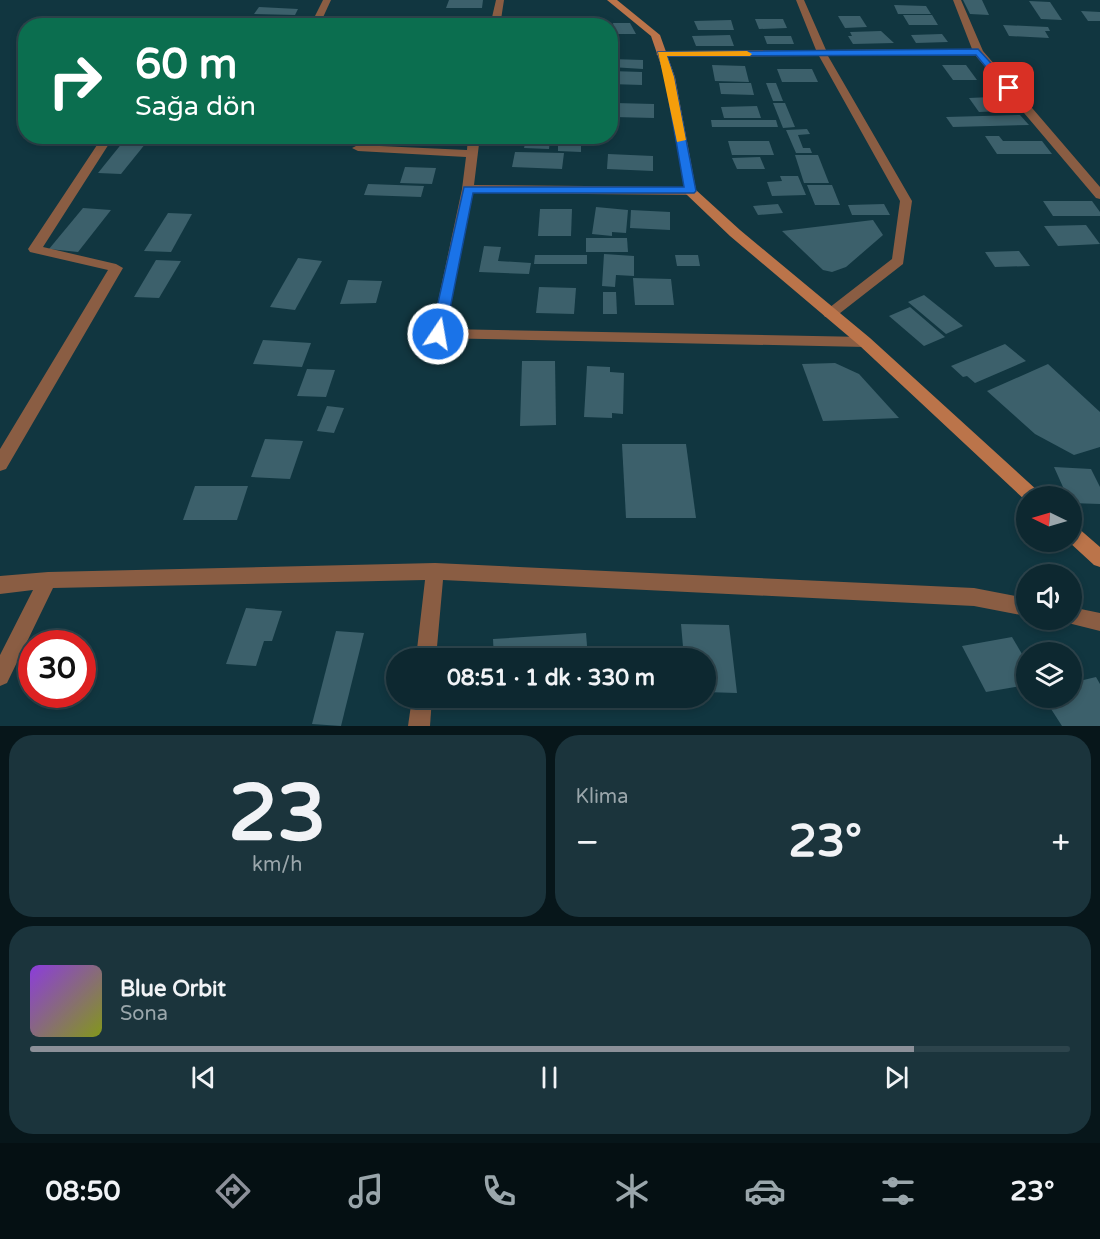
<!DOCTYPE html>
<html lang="tr">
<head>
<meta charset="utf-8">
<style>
	body { margin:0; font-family:"Varela Round",sans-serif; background:#1b343c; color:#f1f3f6; height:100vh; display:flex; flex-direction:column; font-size:22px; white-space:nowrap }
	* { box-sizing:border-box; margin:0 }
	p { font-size:20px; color:#9aa6ab }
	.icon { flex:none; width:33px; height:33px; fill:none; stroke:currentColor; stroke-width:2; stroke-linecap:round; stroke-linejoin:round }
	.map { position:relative; height:726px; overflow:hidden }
	.sheet { display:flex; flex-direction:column; gap:9px; padding:9px; background:#07161a; flex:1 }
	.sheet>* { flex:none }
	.hud { position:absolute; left:18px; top:18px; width:600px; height:126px; border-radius:24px; box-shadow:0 3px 9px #0003,0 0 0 2px #2d444c; background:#0b6e4f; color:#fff; overflow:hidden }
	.needle { width:39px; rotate:275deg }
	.tools { position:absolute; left:1016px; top:486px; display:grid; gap:12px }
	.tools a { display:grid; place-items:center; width:66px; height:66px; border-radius:50%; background:#0d2830; box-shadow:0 3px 9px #0003,0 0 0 2px #2d444c; font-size:30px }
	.speed { position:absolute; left:18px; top:630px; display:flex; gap:12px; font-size:30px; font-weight:700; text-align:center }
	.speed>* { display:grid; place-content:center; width:78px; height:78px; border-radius:50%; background:#0d2830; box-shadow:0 3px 9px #0003,0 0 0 2px #2d444c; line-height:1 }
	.speed .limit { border:9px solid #d22; background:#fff; color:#111 }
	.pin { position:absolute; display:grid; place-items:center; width:51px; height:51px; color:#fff; margin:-26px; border-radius:12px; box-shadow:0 3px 9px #0006 }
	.me { position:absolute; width:66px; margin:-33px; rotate:12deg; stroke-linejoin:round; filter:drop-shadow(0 0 4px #0008) }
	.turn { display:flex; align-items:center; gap:21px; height:126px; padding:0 18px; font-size:27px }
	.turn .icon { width:78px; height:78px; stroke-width:2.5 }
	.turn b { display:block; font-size:42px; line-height:51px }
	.big { font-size:45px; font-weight:700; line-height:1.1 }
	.sheet .card { flex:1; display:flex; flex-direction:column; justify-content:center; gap:9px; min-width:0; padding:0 21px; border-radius:24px; background:#1b343c }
	.sheet .dial { align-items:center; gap:0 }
	.dial b { font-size:78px; line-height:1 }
	.song { display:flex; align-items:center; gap:18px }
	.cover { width:72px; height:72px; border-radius:9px; background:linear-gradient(135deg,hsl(270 70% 55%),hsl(70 70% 35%)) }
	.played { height:6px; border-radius:3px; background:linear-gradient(90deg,#8c9099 85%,#2d444c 85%) }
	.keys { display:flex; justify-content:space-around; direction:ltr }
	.heat { display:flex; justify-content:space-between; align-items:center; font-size:33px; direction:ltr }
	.sheet .tiles { flex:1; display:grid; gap:9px; grid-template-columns:1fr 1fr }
	.card:last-child { grid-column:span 2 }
	.trip { position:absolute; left:386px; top:648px; width:330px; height:60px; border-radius:30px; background:#0d2830; box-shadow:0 3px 9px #0003,0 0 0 2px #2d444c; font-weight:700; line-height:60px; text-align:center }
	.menu { display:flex; height:96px; justify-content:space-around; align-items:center; background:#051013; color:#9aa6ab }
	.menu .icon { width:42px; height:42px }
	.menu .selected { color:#8c9099 }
	.menu b { font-size:27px; color:#f1f3f6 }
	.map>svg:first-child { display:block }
</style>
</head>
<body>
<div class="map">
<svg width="1100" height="726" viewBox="0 0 1100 726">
	<rect width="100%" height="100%" fill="#113640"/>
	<g fill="#3c606b">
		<polygon points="449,0 483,0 482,8 446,8"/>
		<polygon points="963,0 982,0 989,15 970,14"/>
		<polygon points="1029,1 1050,2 1062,20 1041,19"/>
		<polygon points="894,5 926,6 931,14 898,14"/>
		<polygon points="259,7 298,9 295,15 254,14"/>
		<polygon points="1081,11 1100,12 1100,21 1088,21"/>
		<polygon points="903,15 932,15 938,25 909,25"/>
		<polygon points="838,16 860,16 867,27 845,28"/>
		<polygon points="202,18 220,18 214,26 196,26"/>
		<polygon points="755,19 783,19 787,28 759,29"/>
		<polygon points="731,20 734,30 698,30 694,21"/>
		<polygon points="260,21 290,21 287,26 248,26 251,22"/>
		<polygon points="613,23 630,23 636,34 615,34"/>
		<polygon points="1003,25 1048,27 1050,31 1045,31 1049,38 1009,36"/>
		<polygon points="881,31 894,43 853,44 848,36 852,36 850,32"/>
		<polygon points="942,34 948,42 916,43 911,35"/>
		<polygon points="730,35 734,46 696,46 692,36"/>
		<polygon points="764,36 791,36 794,44 767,44"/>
		<polygon points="612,59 643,60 643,69 611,67"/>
		<polygon points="712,65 745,66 749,82 715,81"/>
		<polygon points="942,65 966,65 977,80 953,80"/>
		<polygon points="777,69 812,69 818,82 782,82"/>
		<polygon points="611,71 642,72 642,85 610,84"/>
		<polygon points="719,83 751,83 754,95 721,94"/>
		<polygon points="766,83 776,83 783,101 773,101"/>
		<polygon points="991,97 1001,111 979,112 969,98"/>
		<polygon points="615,103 654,104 654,118 614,117"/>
		<polygon points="773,103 785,103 795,127 783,128"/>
		<polygon points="757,106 761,118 724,118 721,107"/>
		<polygon points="1020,115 1029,125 953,127 946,117"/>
		<polygon points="711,120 776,120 778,127 712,127"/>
		<polygon points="807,129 810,134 798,135 803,148 810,148 812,153 796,153 786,130"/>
		<polygon points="558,136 581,136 581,152 558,151"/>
		<polygon points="985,136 999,136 1003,141 1042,141 1052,154 997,154"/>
		<polygon points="526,139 550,140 549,149 524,148"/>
		<polygon points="728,141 769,141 774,155 732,155"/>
		<polygon points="123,142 146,143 121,174 98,173"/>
		<polygon points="515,152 564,153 562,169 512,167"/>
		<polygon points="608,154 653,156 653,171 607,169"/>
		<polygon points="795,155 818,155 829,183 804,183"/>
		<polygon points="760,157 765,169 737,169 732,158"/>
		<polygon points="405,167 436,168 432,184 400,183"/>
		<polygon points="780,176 798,176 806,195 772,196 767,182 782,181"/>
		<polygon points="368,184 424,186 421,197 364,195"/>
		<polygon points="807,185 832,185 840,205 815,205"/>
		<polygon points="1043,201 1092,201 1100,212 1100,216 1053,216"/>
		<polygon points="778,204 783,213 758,215 753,206"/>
		<polygon points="884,204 890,215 852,215 848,205"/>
		<polygon points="596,207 628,210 626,233 612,232 612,236 592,234"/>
		<polygon points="83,208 111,210 78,252 49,249"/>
		<polygon points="540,209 572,209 571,236 538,236"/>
		<polygon points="631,210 670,212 670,230 630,228"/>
		<polygon points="168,213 192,214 171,252 144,251"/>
		<polygon points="873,220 883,235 846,267 832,272 823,270 782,231"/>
		<polygon points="1086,225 1100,244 1058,246 1044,226"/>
		<polygon points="586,238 627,238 628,252 586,252"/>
		<polygon points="484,246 501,247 498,261 531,263 529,274 479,272"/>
		<polygon points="1019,251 1030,266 995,267 985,252"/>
		<polygon points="604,254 634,256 634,276 616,275 615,287 602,286"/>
		<polygon points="535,255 587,255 587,264 534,264"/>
		<polygon points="675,255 698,255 700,266 677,266"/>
		<polygon points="298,258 322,261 295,310 270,307"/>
		<polygon points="156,260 181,261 159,298 134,297"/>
		<polygon points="633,278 671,279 674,305 635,305"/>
		<polygon points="348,280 382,281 376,303 340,304"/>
		<polygon points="539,287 576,288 574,314 536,313"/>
		<polygon points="603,292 616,292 617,314 603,314"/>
		<polygon points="924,295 963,326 946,334 908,302"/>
		<polygon points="910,307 945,337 924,346 889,316"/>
		<polygon points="263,340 311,343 302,367 253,364"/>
		<polygon points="1005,344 1026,361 975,383 967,376 963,377 951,366"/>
		<polygon points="522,361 555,361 556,425 520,426"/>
		<polygon points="835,363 859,374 899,418 823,421 802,364"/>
		<polygon points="1048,364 1100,412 1100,447 1074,455 1035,434 987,391"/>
		<polygon points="587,366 610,367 610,372 624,373 623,414 612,413 612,418 584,417"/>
		<polygon points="307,369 335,370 326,397 297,396"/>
		<polygon points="327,406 344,408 334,433 317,431"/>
		<polygon points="265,439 303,441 290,479 251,477"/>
		<polygon points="622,444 686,444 696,518 626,518"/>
		<polygon points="1054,467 1091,469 1100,487 1100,504 1071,503 1071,496 1067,496"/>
		<polygon points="195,486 248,486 237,520 183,520"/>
		<polygon points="246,608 282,611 272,641 264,641 256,666 226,664"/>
		<polygon points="681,624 729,625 737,693 705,692 705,658 684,658"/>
		<polygon points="336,631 364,633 341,726 312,724"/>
		<polygon points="586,633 588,658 494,658 493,639"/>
		<polygon points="1012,637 1026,661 1026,685 986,692 962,646"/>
		<polygon points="1096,677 1100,684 1100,726 1062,726 1044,698 1071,698 1071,683"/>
	</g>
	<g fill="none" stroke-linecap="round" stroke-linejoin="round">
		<g fill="#8a5d43" fill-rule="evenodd">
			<polygon points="323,0 331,0 319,26 310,26"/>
			<polygon points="496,0 504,0 500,26 490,26"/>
			<polygon points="796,0 804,0 826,50 972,49 953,0 961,0 983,51 1100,187 1100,199 1096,198 975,55 828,56 912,201 903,264 835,317 825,317 823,314 825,311 892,259 900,201 819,56 661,57 656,54 661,51 816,50"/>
			<polygon points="103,136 114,136 43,247 116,264 123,268 6,469 0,471 0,449 108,270 30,252 28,249"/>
			<polygon points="468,136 480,136 474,185 690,187 696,191 690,195 473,193 446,329 865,337 872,342 865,347 433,338 431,334 462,189 466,157 358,151 352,148 358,145 467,150"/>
			<polygon points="435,563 974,588 1026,598 1026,616 974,606 443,580 436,658 416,658 425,580 53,588 7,683 0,686 0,655 33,590 0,594 0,576 48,572"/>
			<polygon points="1071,607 1100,613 1100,631 1064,622 1063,620 1071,620"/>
			<polygon points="412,698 432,698 430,726 408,726"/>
		</g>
		<g fill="#bb744a" fill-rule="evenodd">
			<polygon points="607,0 617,0 660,35 675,77 696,190 740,230 870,338 1038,491 1040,496 1026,496 1026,501 860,346 730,236 686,194 665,77 651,36"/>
			<polygon points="1071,524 1077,527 1100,547 1100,567 1094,565 1069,542 1071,542"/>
		</g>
	</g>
	<polygon fill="#1a73e8" stroke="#114b97" stroke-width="1.5" points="978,49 1012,86 1012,90 1005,90 976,55 667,56 674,77 696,191 694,193 473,193 445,334 438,338 431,334 464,187 684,187 665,77 658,52"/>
	<polygon fill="#f59e0b" points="747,51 752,54 750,56 667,56 674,77 686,140 677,142 658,52"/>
</svg>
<div class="tools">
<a><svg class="needle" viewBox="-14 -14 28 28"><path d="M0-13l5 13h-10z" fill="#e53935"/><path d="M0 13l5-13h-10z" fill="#9aa6ab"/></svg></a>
<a><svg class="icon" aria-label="sound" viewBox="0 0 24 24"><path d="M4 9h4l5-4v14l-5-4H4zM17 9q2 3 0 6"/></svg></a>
<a><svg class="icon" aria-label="layers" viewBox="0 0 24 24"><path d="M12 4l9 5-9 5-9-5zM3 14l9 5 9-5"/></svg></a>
</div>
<div class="speed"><div class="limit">30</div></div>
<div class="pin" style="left:1009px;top:88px;background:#d93025"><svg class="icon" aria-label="arrive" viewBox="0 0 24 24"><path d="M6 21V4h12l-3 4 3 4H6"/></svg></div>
<svg class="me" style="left:438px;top:334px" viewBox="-20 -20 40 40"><circle r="17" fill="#1a73e8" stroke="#fff" stroke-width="3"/><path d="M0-11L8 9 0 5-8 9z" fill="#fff"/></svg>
<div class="trip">08:51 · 1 dk · 330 m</div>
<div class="hud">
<div class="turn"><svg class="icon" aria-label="right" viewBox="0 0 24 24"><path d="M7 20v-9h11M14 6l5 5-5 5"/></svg><div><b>60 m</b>Sağa dön</div></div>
</div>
</div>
<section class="sheet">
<div class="tiles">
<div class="card dial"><b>23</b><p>km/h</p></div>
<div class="card"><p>Klima</p>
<div class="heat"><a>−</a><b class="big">23°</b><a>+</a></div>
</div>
<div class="card">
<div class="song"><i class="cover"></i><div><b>Blue Orbit</b><p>Sona</p></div></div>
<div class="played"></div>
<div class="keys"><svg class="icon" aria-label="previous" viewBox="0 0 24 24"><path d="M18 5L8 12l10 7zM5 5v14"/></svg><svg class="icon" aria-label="pause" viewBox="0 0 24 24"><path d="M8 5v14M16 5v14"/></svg><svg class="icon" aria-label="next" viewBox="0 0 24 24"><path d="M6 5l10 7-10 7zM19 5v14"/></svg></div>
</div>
</div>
</section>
<nav class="menu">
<b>08:50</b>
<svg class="icon selected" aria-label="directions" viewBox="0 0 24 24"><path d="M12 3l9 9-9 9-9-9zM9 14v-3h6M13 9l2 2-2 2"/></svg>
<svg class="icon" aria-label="music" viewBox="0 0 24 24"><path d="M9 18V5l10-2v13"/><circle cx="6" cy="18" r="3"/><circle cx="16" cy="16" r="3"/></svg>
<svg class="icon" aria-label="phone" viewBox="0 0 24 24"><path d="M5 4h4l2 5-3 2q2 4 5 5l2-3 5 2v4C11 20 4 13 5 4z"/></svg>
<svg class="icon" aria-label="climate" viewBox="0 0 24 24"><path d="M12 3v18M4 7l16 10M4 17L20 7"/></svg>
<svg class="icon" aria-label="car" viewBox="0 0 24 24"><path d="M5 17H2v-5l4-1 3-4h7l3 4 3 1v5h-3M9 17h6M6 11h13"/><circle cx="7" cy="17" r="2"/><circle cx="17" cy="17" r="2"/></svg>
<svg class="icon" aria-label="filters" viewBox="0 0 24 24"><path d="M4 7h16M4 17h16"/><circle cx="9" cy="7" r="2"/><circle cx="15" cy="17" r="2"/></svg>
<b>23°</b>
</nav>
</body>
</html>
